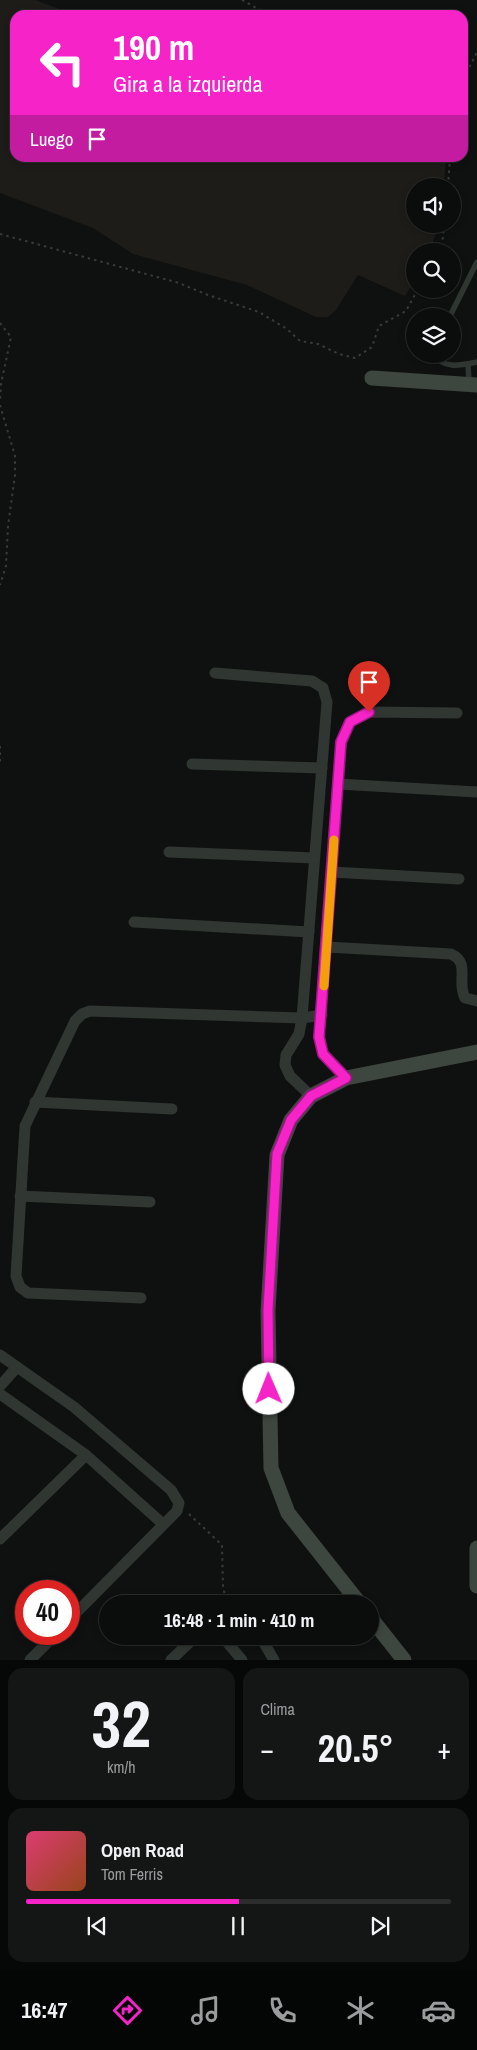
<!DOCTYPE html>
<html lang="es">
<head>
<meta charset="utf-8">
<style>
	body { margin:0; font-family:"Archivo Narrow",sans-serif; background:#141615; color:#f1f3f6; height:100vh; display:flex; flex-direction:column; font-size:19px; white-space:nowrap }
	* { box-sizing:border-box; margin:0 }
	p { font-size:16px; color:#9a9c9d }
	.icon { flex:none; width:28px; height:28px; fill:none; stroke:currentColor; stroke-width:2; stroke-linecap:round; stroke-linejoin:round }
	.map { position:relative; height:1660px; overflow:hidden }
	.side { display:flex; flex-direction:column; gap:8px; padding:8px; background:#060707; flex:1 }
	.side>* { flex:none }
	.banner { position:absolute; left:10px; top:10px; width:458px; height:152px; border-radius:15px; box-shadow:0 2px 8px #0003,0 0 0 1px #2b2d2d; background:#f523c8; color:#fff; overflow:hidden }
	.fabs { position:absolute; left:406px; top:178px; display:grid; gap:10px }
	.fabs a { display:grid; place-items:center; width:55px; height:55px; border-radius:50%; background:#0b0d0c; box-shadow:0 2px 8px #0003,0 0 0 1px #2b2d2d; font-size:25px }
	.speed { position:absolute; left:15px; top:1580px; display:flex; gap:10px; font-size:25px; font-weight:700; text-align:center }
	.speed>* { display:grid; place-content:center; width:65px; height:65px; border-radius:50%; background:#0b0d0c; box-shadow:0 2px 8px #0003,0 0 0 1px #2b2d2d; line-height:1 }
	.speed .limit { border:8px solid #d22; background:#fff; color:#111 }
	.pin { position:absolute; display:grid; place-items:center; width:42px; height:42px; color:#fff; margin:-51px -21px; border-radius:50% 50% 50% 0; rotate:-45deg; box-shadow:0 0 5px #0007 }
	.pin .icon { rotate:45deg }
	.me { position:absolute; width:55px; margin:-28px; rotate:359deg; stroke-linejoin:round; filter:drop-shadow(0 0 4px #0008) }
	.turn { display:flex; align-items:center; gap:18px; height:105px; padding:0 20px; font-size:22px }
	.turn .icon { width:65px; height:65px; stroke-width:2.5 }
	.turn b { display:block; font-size:35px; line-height:42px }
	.then { display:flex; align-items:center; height:48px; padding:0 20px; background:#0003; gap:10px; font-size:19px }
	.big { font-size:38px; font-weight:800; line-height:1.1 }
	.side .tile { flex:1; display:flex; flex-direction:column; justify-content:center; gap:8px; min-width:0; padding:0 18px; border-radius:15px; background:#141615 }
	.side .dial { align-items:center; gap:0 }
	.dial b { font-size:65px; line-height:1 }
	.song { display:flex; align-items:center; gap:15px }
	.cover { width:60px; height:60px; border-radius:8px; background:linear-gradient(135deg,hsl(340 70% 55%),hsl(20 70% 35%)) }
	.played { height:5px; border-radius:2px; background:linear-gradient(90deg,#f523c8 50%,#2b2d2d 50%) }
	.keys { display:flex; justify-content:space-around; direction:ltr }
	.heat { display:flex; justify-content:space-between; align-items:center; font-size:28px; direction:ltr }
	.side .tiles { flex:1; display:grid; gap:8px; grid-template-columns:1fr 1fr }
	.tile:last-child { grid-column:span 2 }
	.trip { position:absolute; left:99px; top:1595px; width:280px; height:50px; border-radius:25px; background:#0b0d0c; box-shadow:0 2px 8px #0003,0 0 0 1px #2b2d2d; font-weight:800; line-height:50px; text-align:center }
	.tabs { display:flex; height:80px; justify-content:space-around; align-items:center; background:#040505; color:#9a9c9d }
	.tabs .icon { width:35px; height:35px }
	.tabs .on { color:#f523c8 }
	.tabs b { font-size:22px; color:#f1f3f6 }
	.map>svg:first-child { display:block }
</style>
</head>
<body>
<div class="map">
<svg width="477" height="1660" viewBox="0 0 477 1660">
	<rect width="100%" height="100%" fill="#0f1110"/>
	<polygon fill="#1e1c19" points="0,0 35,0 75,15 15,15 15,158 446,158 444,186 415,186 415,224 440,224 429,251 415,251 415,280 405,296 358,275 336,310 328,317 316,317 247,285 133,254 93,228 0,193"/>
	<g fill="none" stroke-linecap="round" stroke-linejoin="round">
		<g stroke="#363d38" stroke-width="2" stroke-dasharray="2.5 4" stroke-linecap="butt">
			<polyline points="242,0 269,15"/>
			<polyline points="462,85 464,78 477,52"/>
			<polyline points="448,186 450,158"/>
			<polyline points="0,234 179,283 208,295 259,312 287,329 300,341 318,344 339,354 355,358 372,347 379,326 406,311 418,289"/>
			<polyline points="436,251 443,238 444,224"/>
			<polyline points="0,323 11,337 1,384 0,401"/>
			<polyline points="0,405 15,456 15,475 8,526 6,566 0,585"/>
			<polyline points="0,746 0,762"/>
			<polyline points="189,1514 222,1545 223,1587 227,1604"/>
		</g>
		<g stroke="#303632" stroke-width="5.5">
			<polyline points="450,316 477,262"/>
			<path d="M 435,354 C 442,370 462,365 477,362"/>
			<polyline points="468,364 469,383"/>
		</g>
		<g stroke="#303632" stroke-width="11">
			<polyline points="215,673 312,681 323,688 327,702 302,1018 299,1034 286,1055 285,1065 290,1076 311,1096"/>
			<polyline points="192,764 322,768"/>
			<polyline points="338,784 477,792"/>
			<polyline points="169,852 314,858"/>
			<polyline points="332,872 459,879"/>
			<polyline points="134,922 309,932"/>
			<path d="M 327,947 L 451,954 C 471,963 456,981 465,998 L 477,1001"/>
			<polyline points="346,1078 323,1054 319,1037 341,742 350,722 369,712 457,713"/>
			<polyline points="35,1102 172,1109"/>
			<polyline points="20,1196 150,1202"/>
			<polyline points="141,1298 28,1293 20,1287 16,1276 25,1126 75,1021 82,1014 90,1011 302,1018 322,1015"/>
			<polyline points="0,1355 74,1407 171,1490 179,1503 177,1511 69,1620"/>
			<polyline points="0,1386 17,1367"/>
			<polyline points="0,1394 86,1455 163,1524"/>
			<polyline points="0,1539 86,1455"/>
			<polyline points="222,1636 242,1660"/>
			<polyline points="260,1636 274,1660"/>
			<polyline points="30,1660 56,1634"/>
			<polyline points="171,1660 196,1636"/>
		</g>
		<g stroke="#3e4640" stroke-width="15">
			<polyline points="372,378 477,385"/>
			<polyline points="477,1548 477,1586"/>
			<polyline points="360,1604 288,1513 271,1468 268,1311 277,1155 291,1120 311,1096 346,1078 477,1052"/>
			<polyline points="370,1617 404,1660"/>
		</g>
	</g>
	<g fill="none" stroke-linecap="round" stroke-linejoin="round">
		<defs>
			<polyline id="route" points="269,1389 268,1310 277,1154 291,1120 311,1096 346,1078 323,1054 319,1037 341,742 350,722 369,712"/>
		</defs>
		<use href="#route" stroke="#9f1782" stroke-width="12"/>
		<use href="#route" stroke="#f523c8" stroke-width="9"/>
		<polyline stroke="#f59e0b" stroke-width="9" points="324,986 334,840"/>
	</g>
</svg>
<div class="fabs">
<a><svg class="icon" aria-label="sound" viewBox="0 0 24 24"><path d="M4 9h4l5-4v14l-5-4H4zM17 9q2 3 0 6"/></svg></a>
<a><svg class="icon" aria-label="search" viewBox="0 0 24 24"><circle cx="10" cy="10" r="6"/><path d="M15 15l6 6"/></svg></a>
<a><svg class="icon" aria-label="layers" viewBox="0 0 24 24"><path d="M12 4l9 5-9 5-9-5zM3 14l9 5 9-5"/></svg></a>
</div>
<div class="speed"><div class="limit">40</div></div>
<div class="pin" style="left:369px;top:712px;background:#d93025"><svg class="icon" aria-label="arrive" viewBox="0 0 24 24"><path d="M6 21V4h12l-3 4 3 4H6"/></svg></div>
<svg class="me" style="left:269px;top:1389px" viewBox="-20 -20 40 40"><circle r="19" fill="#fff"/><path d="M0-13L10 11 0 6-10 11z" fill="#f523c8"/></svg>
<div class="trip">16:48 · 1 min · 410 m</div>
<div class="banner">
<div class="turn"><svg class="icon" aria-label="left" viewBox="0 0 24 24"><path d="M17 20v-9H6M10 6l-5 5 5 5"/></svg><div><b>190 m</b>Gira a la izquierda</div></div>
<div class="then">Luego<svg class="icon" aria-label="arrive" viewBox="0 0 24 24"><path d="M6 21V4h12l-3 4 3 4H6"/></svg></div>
</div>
</div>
<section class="side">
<div class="tiles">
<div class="tile dial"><b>32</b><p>km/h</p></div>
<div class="tile"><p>Clima</p>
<div class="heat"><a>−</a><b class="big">20.5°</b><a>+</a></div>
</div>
<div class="tile">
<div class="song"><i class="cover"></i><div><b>Open Road</b><p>Tom Ferris</p></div></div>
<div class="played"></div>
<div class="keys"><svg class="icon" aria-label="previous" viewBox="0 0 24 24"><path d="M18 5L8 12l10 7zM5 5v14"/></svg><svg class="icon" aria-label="pause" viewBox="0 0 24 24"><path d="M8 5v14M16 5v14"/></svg><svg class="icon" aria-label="next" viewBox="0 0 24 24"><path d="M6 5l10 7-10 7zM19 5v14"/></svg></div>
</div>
</div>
</section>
<nav class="tabs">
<b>16:47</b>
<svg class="icon on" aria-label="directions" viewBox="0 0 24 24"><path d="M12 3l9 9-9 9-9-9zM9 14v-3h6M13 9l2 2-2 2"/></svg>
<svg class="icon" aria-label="music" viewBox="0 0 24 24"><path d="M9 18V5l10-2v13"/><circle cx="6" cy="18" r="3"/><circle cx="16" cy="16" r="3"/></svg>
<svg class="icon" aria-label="phone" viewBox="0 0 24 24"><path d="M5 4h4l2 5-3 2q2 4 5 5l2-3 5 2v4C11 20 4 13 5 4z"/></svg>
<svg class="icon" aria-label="climate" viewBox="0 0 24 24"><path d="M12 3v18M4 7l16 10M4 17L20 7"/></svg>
<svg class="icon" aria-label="car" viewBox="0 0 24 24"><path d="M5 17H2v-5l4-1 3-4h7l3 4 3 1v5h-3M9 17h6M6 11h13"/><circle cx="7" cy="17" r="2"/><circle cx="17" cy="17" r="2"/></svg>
</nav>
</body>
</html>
